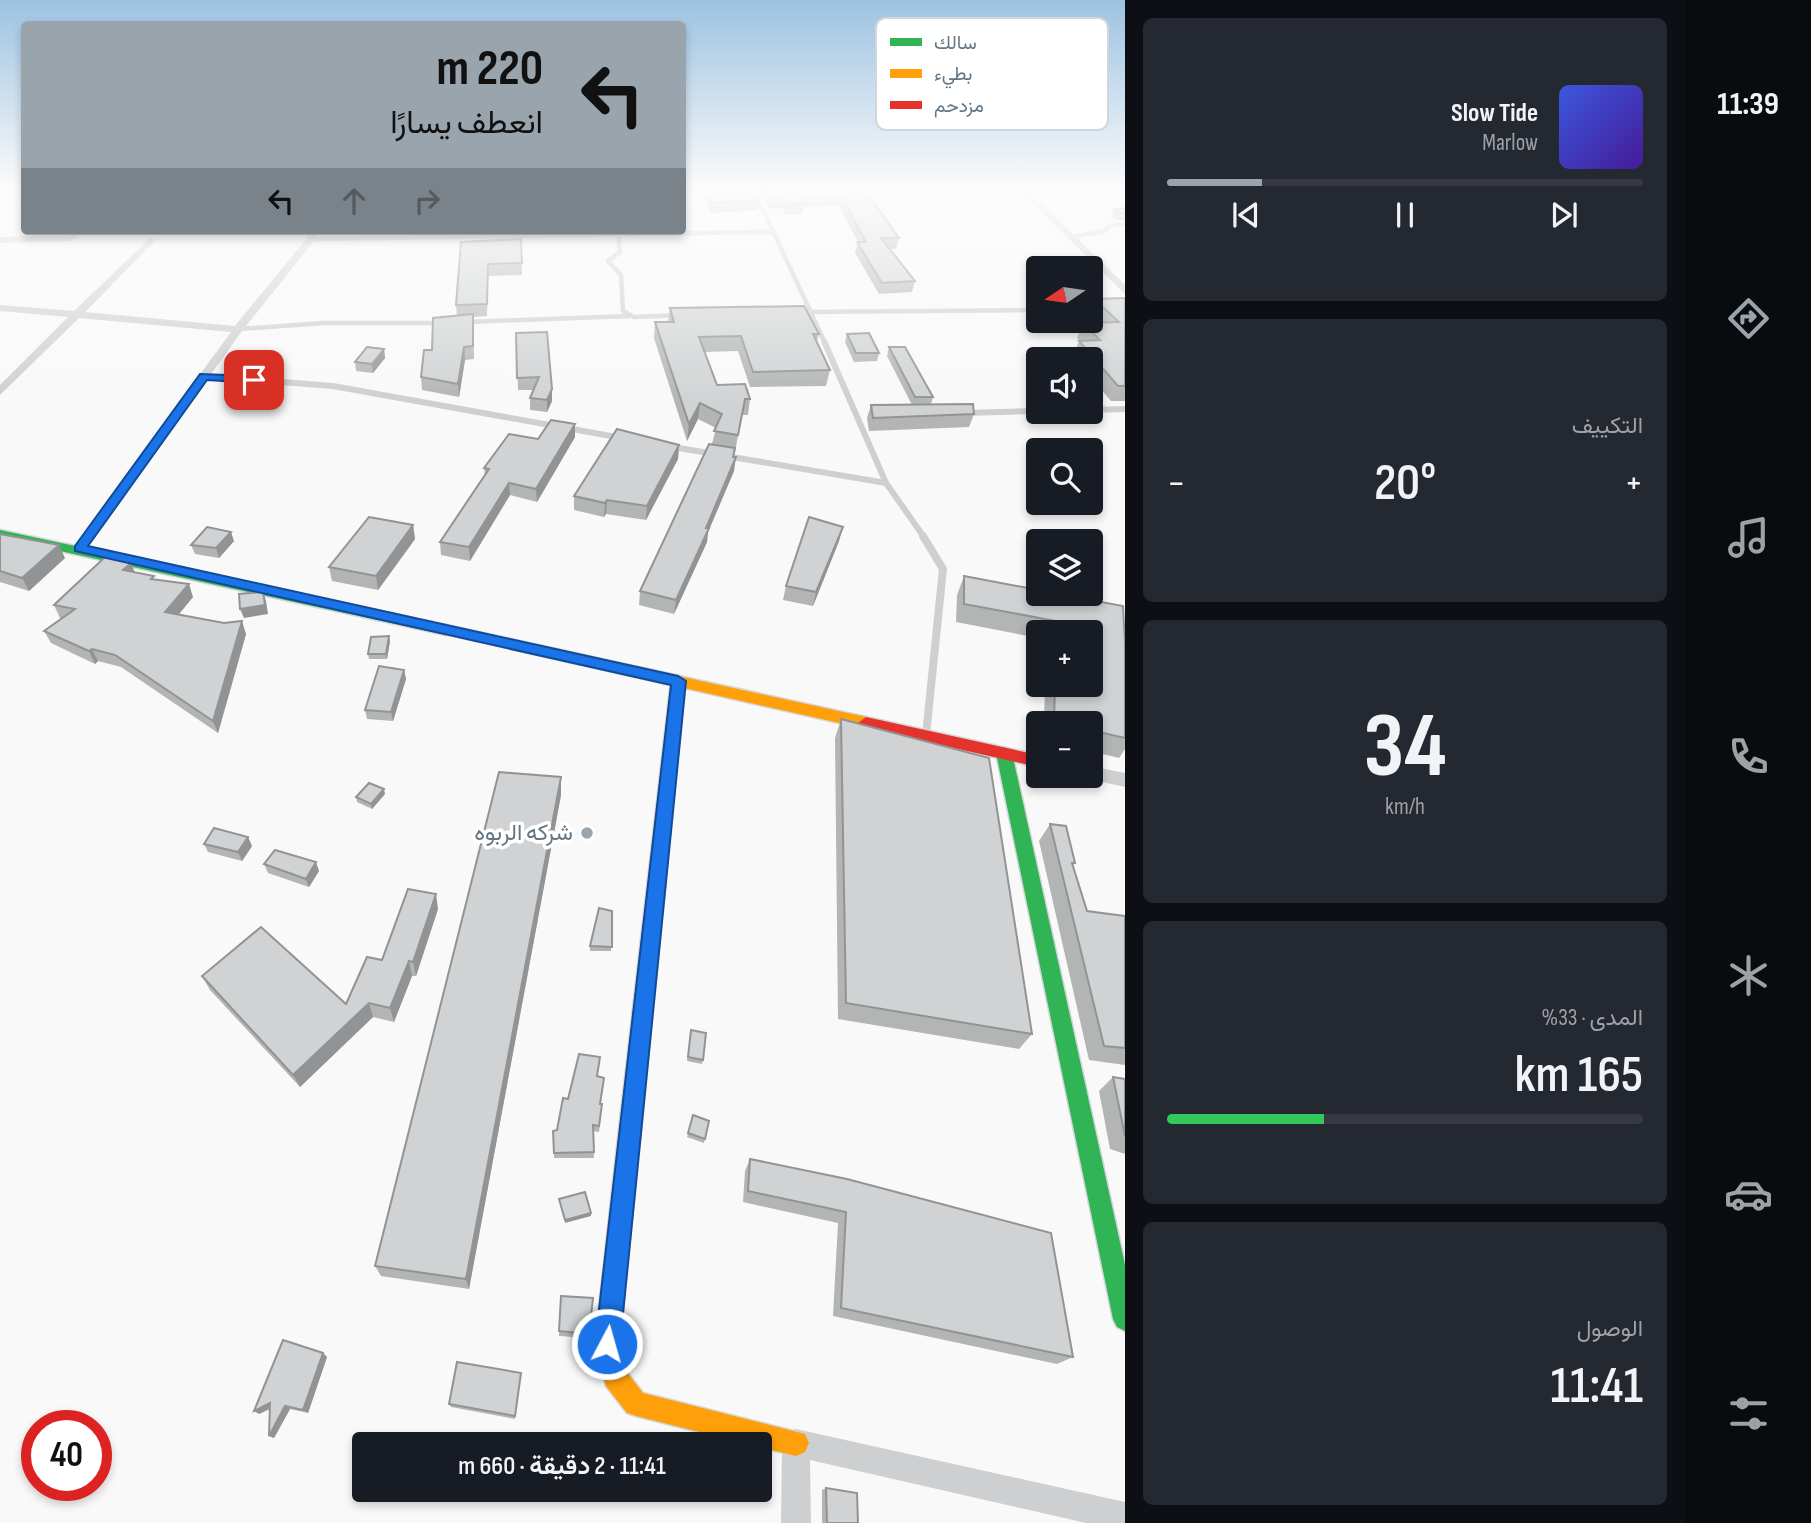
<!DOCTYPE html>
<html lang="ar">
<head>
<meta charset="utf-8">
<style>
	body { margin:0; font-family:"Sofia Sans Condensed",Vazirmatn,sans-serif; background:#242831; color:#f1f3f6; direction:rtl; height:100vh; display:flex; flex-direction:column; font-size:26px; white-space:nowrap }
	* { box-sizing:border-box; margin:0 }
	p { font-size:23px; color:#9ea1a6 }
	.icon { flex:none; width:38px; height:38px; fill:none; stroke:currentColor; stroke-width:2; stroke-linecap:round; stroke-linejoin:round }
	.map { position:relative; flex:1; overflow:hidden; direction:ltr }
	.panel { display:flex; flex-direction:column; gap:18px; padding:18px; background:#0d0f14; width:560px }
	.panel>* { flex:none }
	.top-card { position:absolute; left:21px; top:21px; width:665px; height:214px; border-radius:7px; box-shadow:0 4px 10px #0003; direction:rtl; background:#99a4ac; color:#111; overflow:hidden }
	.needle { width:46px; rotate:257deg }
	.controls { position:absolute; left:1026px; top:256px; display:grid; gap:14px }
	.controls a { display:grid; place-items:center; width:77px; height:77px; border-radius:7px; background:#171b24; box-shadow:0 4px 10px #0003; font-size:35px }
	.speed { position:absolute; left:21px; top:1410px; display:flex; gap:14px; font-size:35px; font-weight:700; text-align:center }
	.speed>* { display:grid; place-content:center; width:91px; height:91px; border-radius:50%; background:#171b24; box-shadow:0 4px 10px #0003; line-height:1 }
	.speed .limit { border:10px solid #d22; background:#fff; color:#111 }
	.pin { position:absolute; display:grid; place-items:center; width:60px; height:60px; color:#fff; margin:-30px; border-radius:14px; box-shadow:0 4px 10px #0006 }
	.me { position:absolute; width:77px; margin:-38px; rotate:6deg; stroke-linejoin:round; filter:drop-shadow(0 0 5px #0008) }
	.turn { display:flex; align-items:center; gap:24px; height:147px; padding:0 28px; font-size:32px }
	.turn .icon { width:91px; height:91px; stroke-width:2.5 }
	.turn b { display:block; font-size:49px; line-height:60px }
	.lanes { display:flex; align-items:center; height:66px; padding:0 28px; background:#0003; justify-content:center; gap:35px; direction:ltr }
	.lanes .off { opacity:.35 }
	.big { font-size:52px; font-weight:600; line-height:1.1 }
	.panel .card { flex:1; display:flex; flex-direction:column; justify-content:center; gap:10px; min-width:0; padding:0 24px; border-radius:10px; background:#242831 }
	.panel .dial { align-items:center; gap:0 }
	.dial b { font-size:91px; line-height:1 }
	.song { display:flex; align-items:center; gap:21px }
	.cover { width:84px; height:84px; border-radius:10px; background:linear-gradient(135deg,hsl(230 70% 55%),hsl(260 70% 35%)) }
	.played { height:7px; border-radius:4px; background:linear-gradient(90deg,#99a4ac 20%,#363941 20%) }
	.keys { display:flex; justify-content:space-around; direction:ltr }
	.heat { display:flex; justify-content:space-between; align-items:center; font-size:38px; direction:ltr }
	.charge { height:10px; border-radius:5px; background:linear-gradient(90deg,#34c759 33%,#363941 0) }
	.trip { position:absolute; left:352px; top:1432px; width:420px; height:70px; border-radius:7px; background:#171b24; box-shadow:0 4px 10px #0003; font-weight:600; line-height:70px; text-align:center; direction:rtl }
	main { display:flex; flex:1; min-height:0 }
	.tab-bar { display:flex; flex-direction:column; width:126px; justify-content:space-around; align-items:center; background:#090b0e; color:#9ea1a6 }
	.tab-bar .icon { width:49px; height:49px }
	.tab-bar .current { color:#99a4ac }
	.tab-bar b { font-size:32px; color:#f1f3f6 }
	.map>svg:first-child { display:block }
</style>
</head>
<body>
<main>
<nav class="tab-bar">
<b>11:39</b>
<svg class="icon current" aria-label="directions" viewBox="0 0 24 24"><path d="M12 3l9 9-9 9-9-9zM9 14v-3h6M13 9l2 2-2 2"/></svg>
<svg class="icon" aria-label="music" viewBox="0 0 24 24"><path d="M9 18V5l10-2v13"/><circle cx="6" cy="18" r="3"/><circle cx="16" cy="16" r="3"/></svg>
<svg class="icon" aria-label="phone" viewBox="0 0 24 24"><path d="M5 4h4l2 5-3 2q2 4 5 5l2-3 5 2v4C11 20 4 13 5 4z"/></svg>
<svg class="icon" aria-label="climate" viewBox="0 0 24 24"><path d="M12 3v18M4 7l16 10M4 17L20 7"/></svg>
<svg class="icon" aria-label="car" viewBox="0 0 24 24"><path d="M5 17H2v-5l4-1 3-4h7l3 4 3 1v5h-3M9 17h6M6 11h13"/><circle cx="7" cy="17" r="2"/><circle cx="17" cy="17" r="2"/></svg>
<svg class="icon" aria-label="filters" viewBox="0 0 24 24"><path d="M4 7h16M4 17h16"/><circle cx="9" cy="7" r="2"/><circle cx="15" cy="17" r="2"/></svg>
</nav>
<section class="panel">
<div class="card">
<div class="song"><i class="cover"></i><div><b>Slow Tide</b><p>Marlow</p></div></div>
<div class="played"></div>
<div class="keys"><svg class="icon" aria-label="previous" viewBox="0 0 24 24"><path d="M18 5L8 12l10 7zM5 5v14"/></svg><svg class="icon" aria-label="pause" viewBox="0 0 24 24"><path d="M8 5v14M16 5v14"/></svg><svg class="icon" aria-label="next" viewBox="0 0 24 24"><path d="M6 5l10 7-10 7zM19 5v14"/></svg></div>
</div>
<div class="card"><p>التكييف</p>
<div class="heat"><a>−</a><b class="big">20°</b><a>+</a></div>
</div>
<div class="card dial"><b>34</b><p>km/h</p></div>
<div class="card"><p>المدى · 33%</p><b class="big">165 km</b><div class="charge"></div></div>
<div class="card"><p>الوصول</p><b class="big">11:41</b></div>
</section>
<div class="map">
<svg width="1125" height="1523" viewBox="0 0 1125 1523">
	<rect width="100%" height="100%" fill="#f9f9f9"/>
	<g fill="none" stroke-linecap="round" stroke-linejoin="round">
		<defs>
			<g id="fast">
				<polygon points="0,530 446,625 453,630 446,635 0,538"/>
				<polygon points="678,676 685,681 641,1130 637,1137 630,1141 623,1137 619,1130 671,681"/>
				<polygon points="1004,747 1012,753 1125,1265 1125,1331 1117,1327 1113,1319 996,753"/>
			</g>
			<g id="slow">
				<polygon points="446,625 866,717 874,723 866,729 441,633 439,630"/>
				<polygon points="630,1119 637,1123 641,1130 619,1344 626,1371 643,1393 805,1434 809,1443 805,1452 796,1456 760,1447 760,1444 747,1444 636,1416 627,1413 606,1386 595,1344 619,1130 623,1123"/>
			</g>
			<polygon id="jam" points="866,717 1038,755 1038,767 861,727 858,723"/>
		</defs>
		<use href="#fast" stroke="#d5d6d7" stroke-width="3"/>
		<use href="#slow" stroke="#d5d6d7" stroke-width="3"/>
		<use href="#jam" stroke="#d5d6d7" stroke-width="3"/>
		<g stroke="#cecfd0" stroke-width="4.5">
			<polyline points="754,190 825,343"/>
			<polyline points="618,231 620,252 608,261 621,275 623,311 634,317 681,315"/>
			<polyline points="1070,237 1103,232 1110,225 1125,224"/>
			<polyline points="311,239 772,232"/>
			<polyline points="803,312 1038,310"/>
			<polyline points="465,322 629,316"/>
			<polyline points="238,329 324,323 444,323"/>
		</g>
		<g stroke="#cecfd0" stroke-width="6">
			<polyline points="824,341 886,483 924,537"/>
			<polyline points="204,376 333,386 622,438"/>
			<polyline points="1090,410 1125,409"/>
			<polyline points="964,413 1038,411"/>
			<polyline points="667,446 886,483"/>
		</g>
		<polyline stroke="#cecfd0" stroke-width="8" points="923,536 943,569 926,735"/>
		<g fill="#cecfd0" fill-rule="evenodd">
			<polygon points="1019,190 1028,190 1125,285 1125,294"/>
			<polygon points="73,231 83,231 71,241 0,243 0,237 68,235"/>
			<polygon points="309,231 319,231 314,241 242,331 84,552 74,552 74,546 231,332 79,318 0,395 0,385 68,317 0,311 0,305 74,311 150,238 153,239 153,243 85,312 235,326 307,238"/>
			<polygon points="1090,766 1125,773 1125,787 1084,778 1082,775 1090,775"/>
			<polygon points="796,1429 1125,1502 1125,1523 1086,1523 810,1460 811,1523 781,1523 782,1443 786,1433"/>
		</g>
		<use href="#fast" fill="#30b455" fill-rule="evenodd"/>
		<use href="#slow" fill="#ff9f0a" fill-rule="evenodd"/>
		<use href="#jam" fill="#e5322d" fill-rule="evenodd"/>
	</g>
	<g fill="#b3b5b5">
		<polygon points="700,190 755,190 759,200 758,210 711,213"/>
		<polygon points="759,190 865,190 899,238 896,249 890,249 915,281 912,292 879,294 855,253 858,242 839,206 804,207 802,214 785,214 782,208 768,209"/>
		<polygon points="1125,208 1125,220 1116,220 1111,216 1114,209"/>
		<polygon points="521,239 522,275 488,276 487,316 473,317 474,359 465,360 459,397 422,390 421,377 432,350 457,316 456,305 461,242"/>
		<polygon points="1125,298 1125,401 1111,401 1090,376 1090,359 1075,359 1073,356 1079,341 1077,338 1083,323 1098,323 1090,316 1090,307 1094,299"/>
		<polygon points="670,308 819,334 817,342 830,370 826,386 750,387 738,351 704,352 717,385 750,399 748,415 742,415 734,457 734,471 708,532 707,542 674,614 639,605 640,591 712,444 716,428 698,419 687,441 654,338 655,322 668,322"/>
		<polygon points="516,333 552,401 547,412 530,410 530,398 533,390 518,390"/>
		<polygon points="847,334 879,353 877,361 854,362 845,342"/>
		<polygon points="889,347 933,397 931,404 974,414 969,427 869,431 867,418 871,405 912,405 887,356"/>
		<polygon points="384,349 385,358 373,373 356,371 355,362"/>
		<polygon points="575,424 575,437 537,502 510,495 470,561 441,555 440,542 485,475 484,468 538,439"/>
		<polygon points="679,445 678,459 646,520 606,514 604,517 574,510 574,496"/>
		<polygon points="413,525 415,539 378,590 332,581 329,567"/>
		<polygon points="0,534 65,558 29,591 0,582"/>
		<polygon points="234,541 219,558 195,554 191,545"/>
		<polygon points="839,541 813,606 783,600 786,586"/>
		<polygon points="135,572 155,580 193,597 178,615 246,634 218,733 121,667 98,661 95,664 51,643 44,631 62,618 60,618 54,605"/>
		<polygon points="964,576 1125,643 1125,749 1119,758 1090,751 1090,723 1044,723 1045,684 1090,684 1090,632 1038,632 1038,638 956,622 957,595"/>
		<polygon points="390,641 387,659 369,659 368,654"/>
		<polygon points="404,670 406,679 393,721 367,719 365,710"/>
		<polygon points="841,719 1032,1034 1019,1049 838,1019 835,738"/>
		<polygon points="385,794 372,809 357,802 356,797"/>
		<polygon points="561,795 469,1289 381,1276 375,1266"/>
		<polygon points="1050,824 1075,863 1073,866 1087,911 1125,916 1125,1065 1089,1060 1039,841"/>
		<polygon points="204,844 252,846 242,861 208,852"/>
		<polygon points="264,864 319,871 309,887 268,873"/>
		<polygon points="438,909 416,976 412,976 394,1022 373,1017 300,1087 210,990 202,976 346,1004 382,960"/>
		<polygon points="612,911 611,951 590,951 590,946"/>
		<polygon points="691,1030 703,1060 702,1064 687,1061"/>
		<polygon points="597,1076 604,1078 600,1104 602,1104 599,1132 593,1131 594,1158 554,1158 553,1131 557,1130"/>
		<polygon points="1113,1077 1125,1079 1125,1154 1110,1149 1099,1091"/>
		<polygon points="693,1115 709,1121 704,1143 687,1137"/>
		<polygon points="750,1159 847,1179 1073,1357 1057,1364 833,1316 838,1223 743,1202 745,1171"/>
		<polygon points="561,1296 593,1298 588,1338 559,1336"/>
		<polygon points="323,1353 327,1357 308,1413 290,1409 274,1438 269,1436 270,1409 259,1414"/>
		<polygon points="521,1373 521,1377 515,1419 451,1407 449,1404"/>
		<polygon points="826,1488 858,1523 822,1523 822,1490"/>
	</g>
	<g fill="#929394">
		<polygon points="464,347 465,360 459,397 458,384"/>
		<polygon points="384,349 385,358 373,373 372,364"/>
		<polygon points="552,389 552,401 547,412 547,400"/>
		<polygon points="700,403 698,419 687,441 689,424"/>
		<polygon points="575,424 575,437 537,502 536,489"/>
		<polygon points="679,445 678,459 646,520 647,506"/>
		<polygon points="736,457 734,471 708,532 707,542 674,614 676,600"/>
		<polygon points="509,483 510,495 470,561 469,547"/>
		<polygon points="607,500 606,514 604,517 605,503"/>
		<polygon points="413,525 415,539 378,590 376,576"/>
		<polygon points="843,527 839,541 813,606 816,592"/>
		<polygon points="231,532 234,541 219,558 216,548"/>
		<polygon points="59,545 65,558 29,591 22,578"/>
		<polygon points="131,563 136,575 123,570"/>
		<polygon points="189,584 193,597 170,625 165,612"/>
		<polygon points="263,592 266,601 268,614 244,618 240,609"/>
		<polygon points="242,621 246,634 218,733 213,721"/>
		<polygon points="389,636 390,641 387,659 386,654"/>
		<polygon points="92,649 98,661 95,664 89,651"/>
		<polygon points="404,670 406,679 393,721 391,712"/>
		<polygon points="561,777 561,795 469,1289 466,1279"/>
		<polygon points="384,789 385,794 372,809 371,804"/>
		<polygon points="248,837 252,846 242,861 238,852"/>
		<polygon points="316,862 319,871 309,887 306,879"/>
		<polygon points="436,894 438,909 416,976 413,962"/>
		<polygon points="409,961 412,976 394,1022 390,1008"/>
		<polygon points="369,1003 373,1017 300,1087 293,1075"/>
		<polygon points="591,1213 591,1216 565,1223 565,1220"/>
		<polygon points="323,1353 327,1357 308,1413 303,1410"/>
		<polygon points="270,1403 275,1406 259,1414 254,1411"/>
		<polygon points="285,1406 290,1409 274,1438 269,1436"/>
	</g>
	<g fill="#d0d2d3" stroke="#929394" stroke-width="2">
		<polygon points="706,190 755,190 759,200 712,203"/>
		<polygon points="766,190 865,190 899,238 881,238 915,281 882,283 857,242 866,242 841,195 801,196 804,204 787,204 784,198 770,198"/>
		<polygon points="1125,208 1125,213 1119,213 1114,209"/>
		<polygon points="521,239 522,263 488,264 487,304 456,305 461,242"/>
		<polygon points="1125,298 1125,386 1118,386 1079,341 1100,340 1083,323 1119,322 1094,299"/>
		<polygon points="804,306 819,334 813,334 830,370 753,372 741,336 699,337 717,385 745,384 750,399 745,399 738,435 714,431 722,414 700,403 689,424 655,322 674,322 670,308"/>
		<polygon points="473,314 473,346 464,347 458,384 421,377 424,350 432,350 433,318"/>
		<polygon points="547,332 552,389 547,400 530,398 539,377 517,378 516,333"/>
		<polygon points="869,333 879,353 856,353 847,334"/>
		<polygon points="367,347 384,349 372,364 355,362"/>
		<polygon points="889,347 905,347 933,397 915,397"/>
		<polygon points="973,404 974,414 873,418 871,405"/>
		<polygon points="551,420 575,424 536,489 509,483 469,547 440,542 489,469 484,468 509,434 538,439"/>
		<polygon points="617,429 679,445 647,506 607,500 605,503 574,496"/>
		<polygon points="709,444 735,448 733,457 736,457 706,528 709,528 676,600 640,591"/>
		<polygon points="369,517 413,525 376,576 329,567"/>
		<polygon points="809,517 843,527 816,592 786,586"/>
		<polygon points="207,527 231,532 216,548 191,545"/>
		<polygon points="0,534 59,545 22,578 0,571"/>
		<polygon points="105,557 131,563 123,570 154,576 151,579 189,584 165,612 224,623 242,621 213,721 115,655 92,649 89,651 44,631 75,609 54,605"/>
		<polygon points="964,576 1038,590 1038,593 1053,593 1123,606 1125,643 1125,738 1090,730 1090,723 1059,723 1054,722 1055,684 1090,684 1090,632 1056,632 1056,621 964,604"/>
		<polygon points="263,592 265,605 240,609 239,594"/>
		<polygon points="389,636 386,654 368,654 371,637"/>
		<polygon points="379,666 404,670 391,712 365,710"/>
		<polygon points="841,719 989,758 1032,1034 846,1003"/>
		<polygon points="499,772 561,777 466,1279 375,1266"/>
		<polygon points="369,783 384,789 371,804 356,797"/>
		<polygon points="1050,824 1066,826 1075,863 1072,863 1087,911 1125,916 1125,1048 1104,1046"/>
		<polygon points="214,828 248,837 238,852 204,844"/>
		<polygon points="275,850 316,862 306,879 264,864"/>
		<polygon points="408,889 436,894 413,962 409,961 390,1008 369,1003 293,1075 202,976 261,927 346,1004 367,957 382,960"/>
		<polygon points="599,908 612,911 612,947 590,946"/>
		<polygon points="691,1030 706,1033 703,1060 688,1057"/>
		<polygon points="579,1054 600,1057 597,1076 604,1078 600,1104 602,1104 599,1126 593,1125 594,1152 554,1153 553,1131 557,1130 563,1098 568,1099"/>
		<polygon points="1113,1077 1125,1079 1125,1136"/>
		<polygon points="693,1115 709,1121 705,1139 688,1133"/>
		<polygon points="750,1159 847,1179 1051,1233 1073,1357 841,1308 846,1212 748,1191"/>
		<polygon points="585,1192 591,1213 565,1220 559,1199"/>
		<polygon points="561,1296 593,1298 589,1334 559,1331"/>
		<polygon points="283,1340 323,1353 303,1410 285,1406 269,1436 270,1403 254,1411"/>
		<polygon points="457,1362 521,1373 515,1416 449,1404"/>
		<polygon points="826,1488 857,1493 858,1523 827,1523"/>
	</g>
	<linearGradient id="sky" x2="0" y2="1"><stop stop-color="#9dc2e2"/><stop offset="0.47" stop-color="#fcfcfc"/><stop offset="1" stop-color="#fcfcfc" stop-opacity="0"/></linearGradient>
	<rect width="1125" height="404" fill="url(#sky)"/>
	<polygon fill="#1a73e8" stroke="#114b97" stroke-width="2" points="200,374 254,376 259,380 254,383 207,380 88,546 678,676 686,681 620,1344 616,1352 607,1356 599,1352 595,1344 671,685 75,551 75,546"/>
	<circle fill="#99a4ac" stroke="#fff" stroke-width="2.5" cx="587" cy="833" r="7"/>
	<g text-anchor="middle" dominant-baseline="central" stroke-width="7" stroke-linejoin="round" paint-order="stroke">
		<g font-size="23" fill="#657683" stroke="#fff" text-anchor="end">
			<text x="573" y="833">شركه الربوه</text>
		</g>
	</g>
	<rect x="876" y="18" width="232" height="112" rx="10" fill="#fff" stroke="#d1d6da" stroke-width="2"/>
	<rect x="890" y="38" width="32" height="8" fill="#30b455"/>
	<rect x="890" y="69" width="32" height="9" fill="#ff9f0a"/>
	<rect x="890" y="101" width="32" height="8" fill="#e5322d"/>
	<g font-size="19" fill="#657683">
		<text x="934" y="49">سالك</text>
		<text x="934" y="80">بطيء</text>
		<text x="934" y="112">مزدحم</text>
	</g>
</svg>
<div class="controls">
<a><svg class="needle" viewBox="-14 -14 28 28"><path d="M0-13l5 13h-10z" fill="#e53935"/><path d="M0 13l5-13h-10z" fill="#9ea1a6"/></svg></a>
<a><svg class="icon" aria-label="sound" viewBox="0 0 24 24"><path d="M4 9h4l5-4v14l-5-4H4zM17 9q2 3 0 6"/></svg></a>
<a><svg class="icon" aria-label="search" viewBox="0 0 24 24"><circle cx="10" cy="10" r="6"/><path d="M15 15l6 6"/></svg></a>
<a><svg class="icon" aria-label="layers" viewBox="0 0 24 24"><path d="M12 4l9 5-9 5-9-5zM3 14l9 5 9-5"/></svg></a>
<a>+</a>
<a>−</a>
</div>
<div class="speed"><div class="limit">40</div></div>
<div class="pin" style="left:254px;top:380px;background:#d93025"><svg class="icon" aria-label="arrive" viewBox="0 0 24 24"><path d="M6 21V4h12l-3 4 3 4H6"/></svg></div>
<svg class="me" style="left:607px;top:1344px" viewBox="-20 -20 40 40"><circle r="17" fill="#1a73e8" stroke="#fff" stroke-width="3"/><path d="M0-11L8 9 0 5-8 9z" fill="#fff"/></svg>
<div class="trip">11:41 · 2 دقيقة · 660 m</div>
<div class="top-card">
<div class="turn"><svg class="icon" aria-label="left" viewBox="0 0 24 24"><path d="M17 20v-9H6M10 6l-5 5 5 5"/></svg><div><b>220 m</b>انعطف يسارًا</div></div>
<div class="lanes"><svg class="icon" aria-label="left" viewBox="0 0 24 24"><path d="M17 20v-9H6M10 6l-5 5 5 5"/></svg><svg class="icon off" aria-label="ahead" viewBox="0 0 24 24"><path d="M12 20V5M6 11l6-6 6 6"/></svg><svg class="icon off" aria-label="right" viewBox="0 0 24 24"><path d="M7 20v-9h11M14 6l5 5-5 5"/></svg></div>
</div>
</div>
</main>
</body>
</html>
